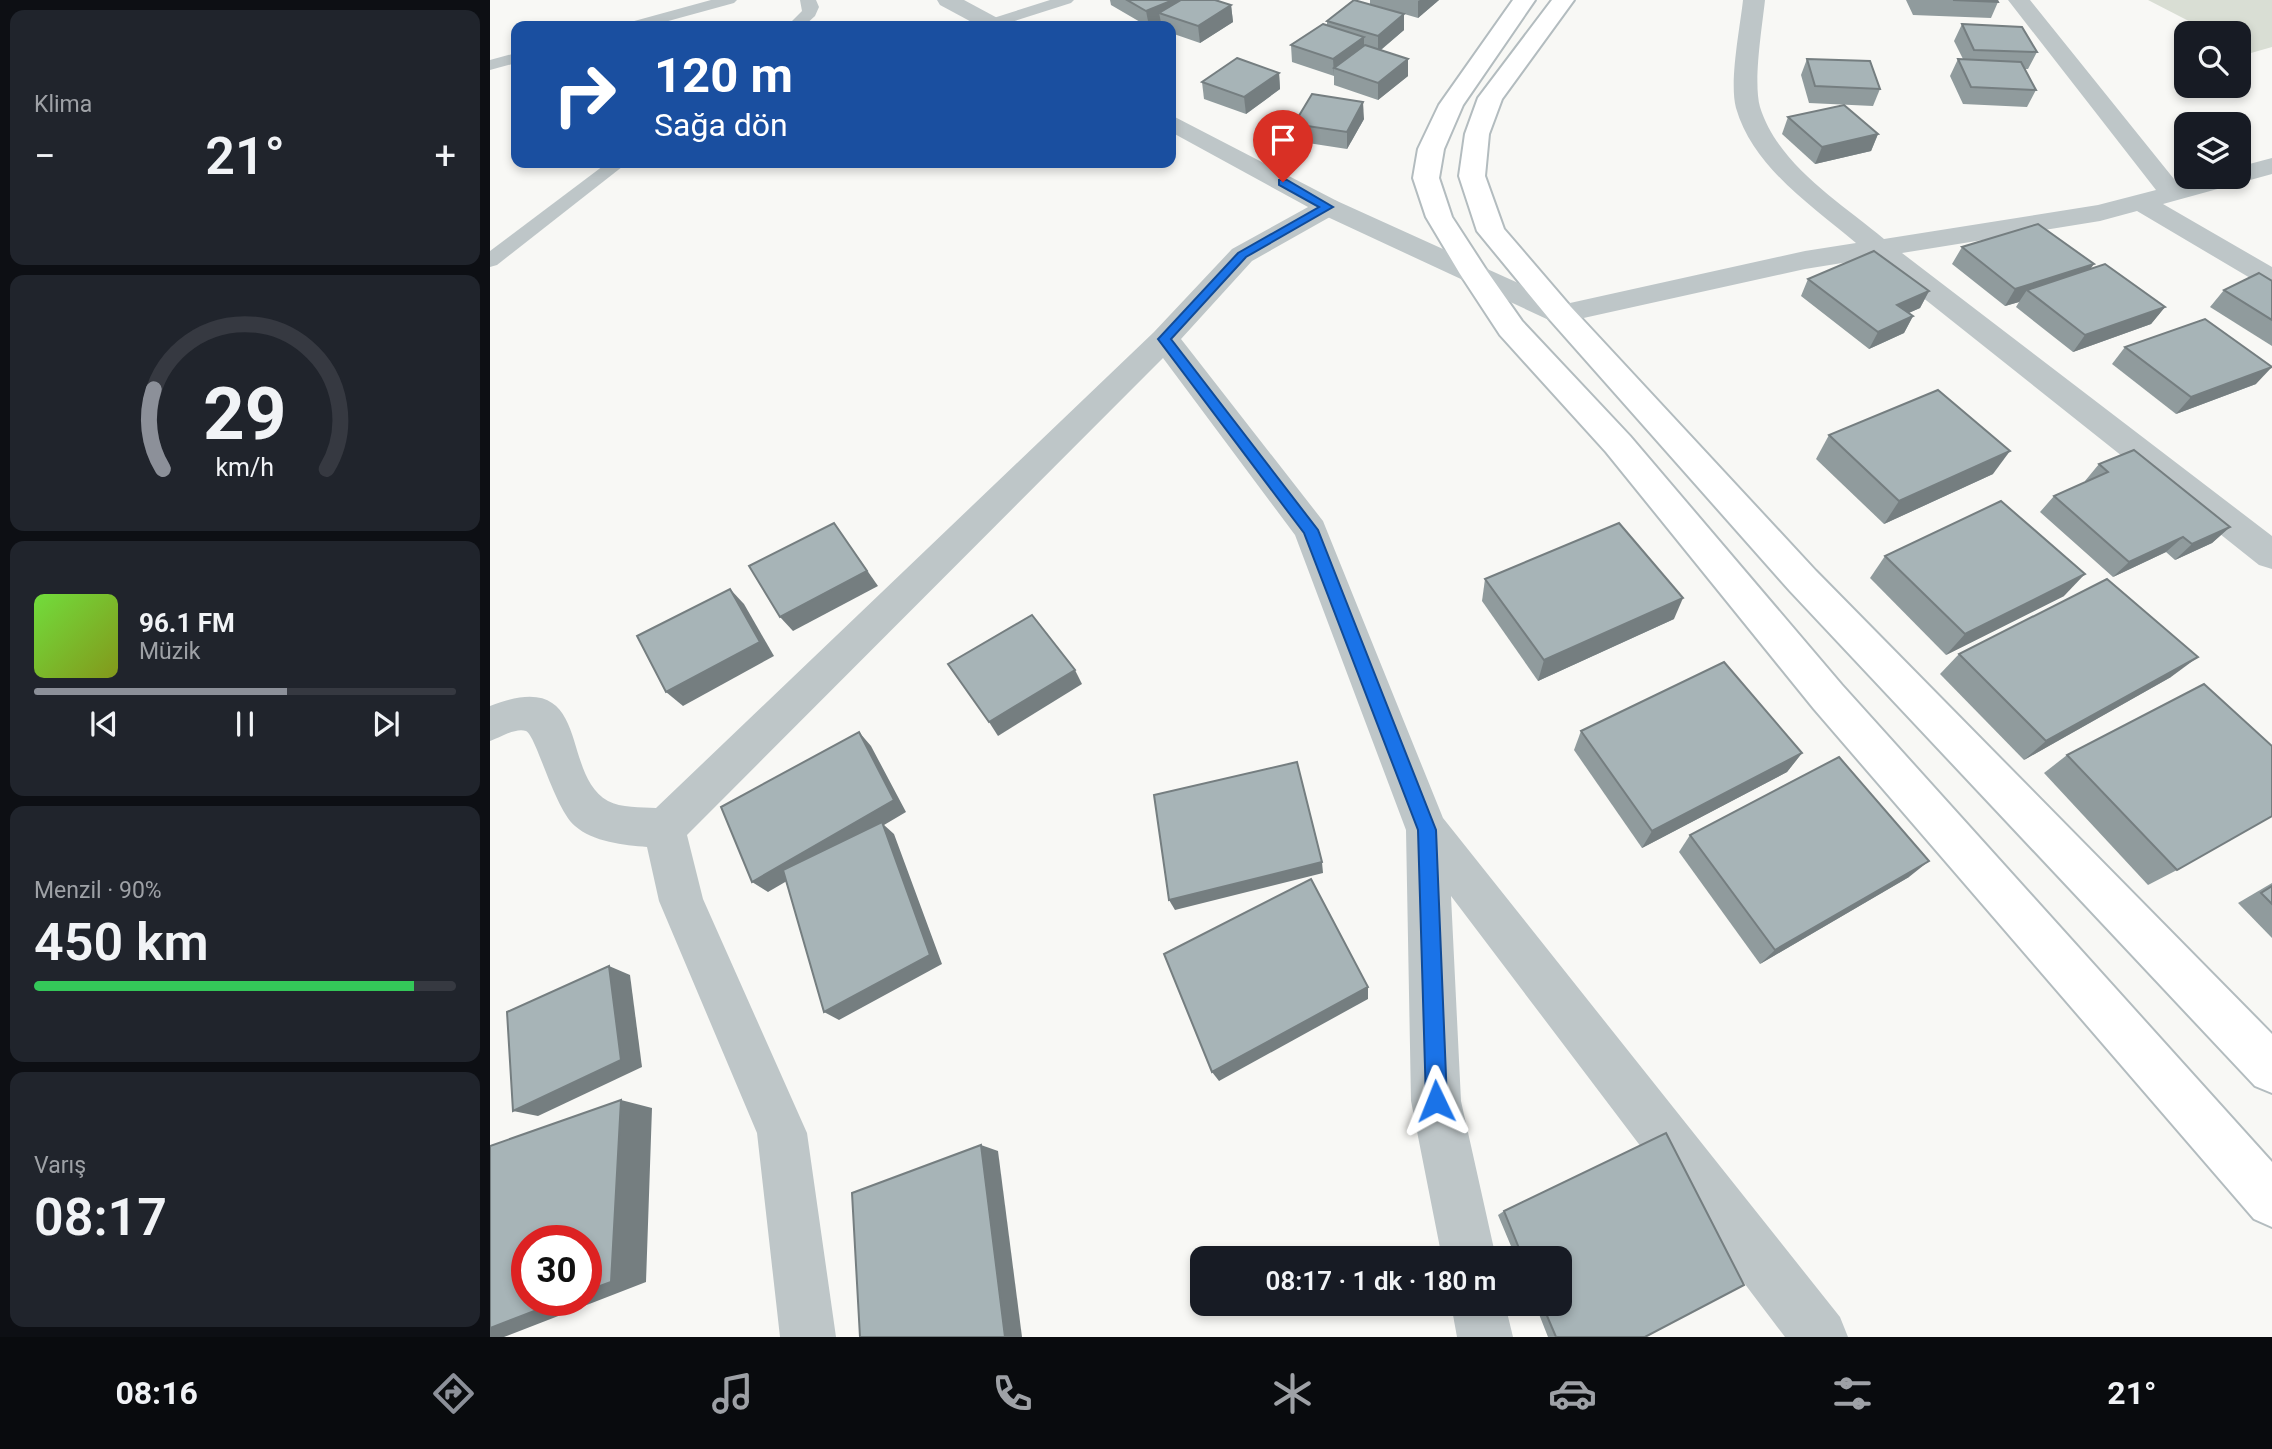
<!DOCTYPE html>
<html lang="tr">
<head>
<meta charset="utf-8">
<style>
	body { margin:0; font-family:Roboto,sans-serif; background:#20242c; color:#f1f3f6; height:100vh; display:flex; flex-direction:column; font-size:26px; white-space:nowrap }
	* { box-sizing:border-box; margin:0 }
	p { font-size:23px; color:#9ea1a6 }
	.icon { flex:none; width:38px; height:38px; fill:none; stroke:currentColor; stroke-width:2; stroke-linecap:round; stroke-linejoin:round }
	.map { position:relative; flex:1; overflow:hidden }
	.drawer { display:flex; flex-direction:column; gap:10px; padding:10px; background:#0d0f14; width:490px }
	.drawer>* { flex:none }
	.guide { position:absolute; left:21px; top:21px; width:665px; height:147px; border-radius:14px; box-shadow:0 4px 10px #0003; background:#1a4fa0; color:#fff; overflow:hidden }
	.buttons { position:absolute; left:1684px; top:21px; display:grid; gap:14px }
	.buttons a { display:grid; place-items:center; width:77px; height:77px; border-radius:14px; background:#171b24; box-shadow:0 4px 10px #0003; font-size:35px }
	.speed { position:absolute; left:21px; top:1225px; display:flex; gap:14px; font-size:35px; font-weight:700; text-align:center }
	.speed>* { display:grid; place-content:center; width:91px; height:91px; border-radius:50%; background:#171b24; box-shadow:0 4px 10px #0003; line-height:1 }
	.speed .limit { border:10px solid #d22; background:#fff; color:#111 }
	.pin { position:absolute; display:grid; place-items:center; width:60px; height:60px; color:#fff; margin:-72px -30px; border-radius:50% 50% 50% 0; rotate:-45deg; box-shadow:0 0 7px #0007 }
	.pin .icon { rotate:45deg }
	.me { position:absolute; width:77px; margin:-38px; rotate:358deg; stroke-linejoin:round; filter:drop-shadow(0 0 5px #0008) }
	.turn { display:flex; align-items:center; gap:24px; height:147px; padding:0 28px; font-size:32px }
	.turn .icon { width:91px; height:91px; stroke-width:2.5 }
	.turn b { display:block; font-size:49px; line-height:60px }
	.big { font-size:52px; font-weight:600; line-height:1.1 }
	.drawer .card { flex:1; display:flex; flex-direction:column; justify-content:center; gap:10px; min-width:0; padding:0 24px; border-radius:14px; background:#20242c }
	.drawer .dial { align-items:center; gap:0 }
	.dial svg { height:182px; overflow:visible; fill:none; stroke:#363941; stroke-width:7; stroke-linecap:round; text-anchor:middle }
	.dial text { fill:#f1f3f6; stroke:none }
	.song { display:flex; align-items:center; gap:21px }
	.cover { width:84px; height:84px; border-radius:10px; background:linear-gradient(135deg,hsl(100 70% 55%),hsl(70 70% 35%)) }
	.played { height:7px; border-radius:4px; background:linear-gradient(90deg,#8c9099 60%,#363941 60%) }
	.keys { display:flex; justify-content:space-around; direction:ltr }
	.heat { display:flex; justify-content:space-between; align-items:center; font-size:38px; direction:ltr }
	.charge { height:10px; border-radius:5px; background:linear-gradient(90deg,#34c759 90%,#363941 0) }
	.trip { position:absolute; left:700px; top:1246px; width:382px; height:70px; border-radius:14px; background:#171b24; box-shadow:0 4px 10px #0003; font-weight:600; line-height:70px; text-align:center }
	.tabs { display:flex; height:112px; justify-content:space-around; align-items:center; background:#090b0e; color:#9ea1a6 }
	.tabs .icon { width:49px; height:49px }
	.tabs .active { color:#8c9099 }
	.tabs b { font-size:32px; color:#f1f3f6 }
	main { display:flex; flex:1; min-height:0 }
	.map>svg:first-child { display:block }
</style>
</head>
<body>
<main>
<section class="drawer">
<div class="card"><p>Klima</p>
<div class="heat"><a>−</a><b class="big">21°</b><a>+</a></div>
</div>
<div class="card dial"><svg viewBox="0 0 100 80">
<path d="M14 69A42 42 0 1 1 86 69"/>
<path d="M14 69A42 42 0 0 1 10 34" stroke="#8c9099"/>
<text x="50" y="56" font-size="32" font-weight="700">29</text>
<text x="50" y="72" font-size="11">km/h</text>
</svg></div>
<div class="card">
<div class="song"><i class="cover"></i><div><b>96.1 FM</b><p>Müzik</p></div></div>
<div class="played"></div>
<div class="keys"><svg class="icon" aria-label="previous" viewBox="0 0 24 24"><path d="M18 5L8 12l10 7zM5 5v14"/></svg><svg class="icon" aria-label="pause" viewBox="0 0 24 24"><path d="M8 5v14M16 5v14"/></svg><svg class="icon" aria-label="next" viewBox="0 0 24 24"><path d="M6 5l10 7-10 7zM19 5v14"/></svg></div>
</div>
<div class="card"><p>Menzil · 90%</p><b class="big">450 km</b><div class="charge"></div></div>
<div class="card"><p>Varış</p><b class="big">08:17</b></div>
</section>
<div class="map">
<svg width="1782" height="1337" viewBox="0 0 1782 1337">
	<rect width="100%" height="100%" fill="#f8f8f5"/>
	<polygon fill="#d9ded4" points="1658,0 1782,0 1782,47 1761,53 1748,47 1748,33 1722,33"/>
	<g fill="none" stroke-linecap="round" stroke-linejoin="round">
		<defs>
			<g id="secondary">
				<polygon points="1023,0 1045,0 973,105 954,149 949,178 962,217 997,271 1032,321 1140,436 1352,685 1782,1162 1782,1227 1764,1219 1324,709 1116,452 1010,335 970,274 936,217 923,178 928,149 949,105"/>
				<polygon points="1062,0 1084,0 1012,99 999,134 995,176 1014,229 1081,307 1326,571 1782,1034 1782,1093 1765,1086 1300,591 1061,321 987,231 969,176 975,134 988,98"/>
			</g>
		</defs>
		<use href="#secondary" stroke="#b3bcbf" stroke-width="4"/>
		<g fill="#bec6c8" fill-rule="evenodd">
			<polygon points="221,0 247,0 244,3 160,26 135,26 137,23"/>
			<polygon points="310,0 326,0 329,7 325,16 314,26 297,26 312,11"/>
			<polygon points="560,0 584,0 581,3 509,26 492,24 494,21"/>
			<polygon points="26,53 26,63 0,70 0,60"/>
			<polygon points="117,163 137,163 7,265 0,267 0,251"/>
		</g>
		<g fill="#bec6c8" fill-rule="evenodd">
			<path d="M 1253,0 L 1275,0 C 1272,28 1263,82 1270,107 C 1288,165 1350,202 1394,239 L 1608,205 L 1666,190 L 1518,0 L 1540,0 L 1688,184 L 1714,177 L 1748,177 L 1748,167 L 1782,158 L 1782,174 L 1673,204 L 1782,267 L 1782,288 L 1772,285 L 1647,211 L 1610,221 L 1412,253 L 1782,536 L 1782,569 L 1769,565 L 1383,258 L 1315,269 L 1071,323 L 1061,321 L 1056,314 L 1061,307 L 1071,305 L 1315,251 L 1366,243 C 1321,205 1263,167 1246,108 C 1239,82 1250,28 1253,0 Z"/>
			<path d="M 838,199 L 847,201 L 851,207 L 847,213 L 762,261 L 691,339 L 833,521 L 953,818 L 1350,1317 L 1358,1337 L 1295,1337 L 961,896 L 971,1101 L 1006,1258 L 952,1258 L 921,1101 L 916,830 L 805,535 L 673,358 L 197,835 L 213,899 L 317,1133 L 346,1337 L 290,1337 L 267,1133 L 169,901 L 157,847 C 134,845 103,842 85,826 C 64,808 46,735 36,731 C 26,727 9,738 0,741 L 0,706 C 105,665 68,773 118,801 C 131,808 151,807 166,808 L 664,332 L 742,249 L 829,201 Z"/>
			<polygon points="961,1304 1015,1304 1023,1337 967,1337"/>
		</g>
		<g fill="#bec6c8" fill-rule="evenodd">
			<polygon points="447,0 474,0 513,21 516,26 489,26 450,5"/>
			<polygon points="681,115 847,201 1081,307 1086,314 1081,321 1071,323 1061,321 829,213 681,132"/>
		</g>
		<use href="#secondary" fill="#fff" fill-rule="evenodd"/>
	</g>
	<g fill="#909b9d">
		<polygon points="620,0 725,0 741,5 743,22 710,43 681,33 681,26 672,26 671,22 661,26 657,26 621,5"/>
		<polygon points="880,0 949,0 928,18 880,4"/>
		<polygon points="1416,0 1507,0 1508,2 1501,18 1423,15"/>
		<polygon points="914,14 914,30 891,50 918,59 918,76 888,100 844,85 844,76 802,62 801,45 837,25 837,21"/>
		<polygon points="1472,24 1547,52 1538,69 1535,69 1546,90 1537,107 1473,104 1460,76 1468,59 1473,59 1464,41"/>
		<polygon points="1317,59 1390,89 1383,106 1319,103 1311,75"/>
		<polygon points="789,73 790,89 756,114 714,99 712,82"/>
		<polygon points="1298,117 1388,134 1381,151 1325,164 1292,134"/>
		<polygon points="874,119 857,149 805,141 804,124"/>
		<polygon points="1472,247 1601,269 1675,307 1661,324 1583,352 1526,307 1529,302 1515,306 1462,264"/>
		<polygon points="1318,279 1439,291 1430,308 1418,313 1423,316 1414,333 1379,349 1311,296"/>
		<polygon points="1782,281 1782,346 1720,307 1734,290"/>
		<polygon points="1635,347 1766,384 1686,414 1622,364"/>
		<polygon points="1339,435 1503,474 1394,524 1326,459"/>
		<polygon points="1609,464 1740,527 1722,543 1685,560 1676,552 1623,577 1550,512 1564,496 1596,482 1595,481"/>
		<polygon points="1395,556 1574,596 1456,655 1380,578"/>
		<polygon points="995,579 1184,619 1048,681 992,601"/>
		<polygon points="1469,654 1681,677 1534,760 1450,674"/>
		<polygon points="1091,731 1312,753 1297,772 1152,848 1084,750"/>
		<polygon points="1577,755 1687,870 1658,885 1554,773"/>
		<polygon points="1200,835 1419,877 1270,964 1189,852"/>
		<polygon points="1782,883 1782,938 1748,903"/>
		<polygon points="1176,1133 1254,1285 1155,1337 1058,1337 1045,1304 1069,1304 1069,1258 1026,1258 1008,1215 1014,1211"/>
	</g>
	<g fill="#757e80">
		<polygon points="683,0 698,0 669,13 671,22 659,26 656,11"/>
		<polygon points="930,0 949,0 928,18 928,1"/>
		<polygon points="741,5 743,22 710,43 708,26"/>
		<polygon points="914,14 914,30 888,52 888,36"/>
		<polygon points="874,37 874,53 844,68 844,76 843,59"/>
		<polygon points="918,59 918,76 888,100 888,83"/>
		<polygon points="789,73 790,89 756,114 754,97"/>
		<polygon points="873,102 874,119 857,149 857,132"/>
		<polygon points="1388,134 1381,151 1325,164 1332,147"/>
		<polygon points="1604,264 1592,281 1537,290 1529,302 1515,306 1525,289"/>
		<polygon points="1439,291 1430,308 1399,322 1407,305"/>
		<polygon points="1675,307 1661,324 1583,352 1595,335"/>
		<polygon points="1423,316 1414,333 1379,349 1388,332"/>
		<polygon points="1782,367 1766,384 1686,414 1701,397"/>
		<polygon points="1520,451 1503,474 1394,524 1409,501"/>
		<polygon points="344,523 388,586 303,631 290,617"/>
		<polygon points="1740,527 1722,543 1685,560 1702,544"/>
		<polygon points="1693,537 1676,552 1623,577 1639,562"/>
		<polygon points="1595,574 1574,596 1456,655 1475,634"/>
		<polygon points="240,589 254,604 284,656 193,706 176,692"/>
		<polygon points="1193,598 1184,619 1048,681 1054,660"/>
		<polygon points="1708,657 1681,677 1534,760 1556,741"/>
		<polygon points="585,670 592,684 508,736 499,722"/>
		<polygon points="369,732 381,746 416,812 394,825 404,834 452,964 349,1020 334,1012 393,825 278,892 262,882"/>
		<polygon points="1312,753 1297,772 1152,848 1162,831"/>
		<polygon points="1439,861 1419,877 1270,964 1285,950"/>
		<polygon points="832,862 833,873 685,910 679,900"/>
		<polygon points="119,966 140,975 152,1067 48,1116 23,1111"/>
		<polygon points="878,987 878,999 729,1081 722,1072"/>
		<polygon points="131,1100 162,1108 156,1282 14,1337 0,1337 0,1328 73,1300 96,1300 96,1291"/>
		<polygon points="491,1145 508,1151 532,1337 515,1337"/>
	</g>
	<g fill="#a7b4b7" stroke="#757e80" stroke-width="2">
		<polygon points="637,0 683,0 656,11"/>
		<polygon points="691,0 725,0 741,5 708,26 669,13"/>
		<polygon points="864,0 914,14 888,36 837,21"/>
		<polygon points="1463,0 1507,0 1508,2"/>
		<polygon points="833,24 874,37 843,59 801,45"/>
		<polygon points="1472,24 1532,27 1547,52 1484,50"/>
		<polygon points="875,45 918,59 888,83 844,68"/>
		<polygon points="747,58 789,73 754,97 712,82"/>
		<polygon points="1317,59 1380,61 1390,89 1325,86"/>
		<polygon points="1468,59 1531,62 1546,90 1481,87"/>
		<polygon points="822,94 873,102 857,132 804,124"/>
		<polygon points="1354,105 1388,134 1332,147 1298,117"/>
		<polygon points="1548,224 1604,264 1525,289 1472,247"/>
		<polygon points="1384,251 1439,291 1407,305 1423,316 1388,332 1318,279"/>
		<polygon points="1615,264 1675,307 1595,335 1537,290"/>
		<polygon points="1769,273 1782,281 1782,320 1734,290"/>
		<polygon points="1715,319 1782,367 1701,397 1635,347"/>
		<polygon points="1448,390 1520,451 1409,501 1339,435"/>
		<polygon points="1644,450 1740,527 1702,544 1693,537 1639,562 1564,496 1618,472 1609,464"/>
		<polygon points="1511,501 1595,574 1475,634 1395,556"/>
		<polygon points="344,523 377,571 290,617 259,566"/>
		<polygon points="1129,523 1193,598 1054,660 995,579"/>
		<polygon points="1617,579 1708,657 1556,741 1469,654"/>
		<polygon points="240,589 270,642 176,692 147,636"/>
		<polygon points="542,615 585,670 499,722 458,664"/>
		<polygon points="1234,662 1312,753 1162,831 1091,731"/>
		<polygon points="1714,684 1782,746 1782,816 1687,870 1577,755"/>
		<polygon points="369,732 404,800 262,882 231,807"/>
		<polygon points="1349,757 1439,861 1285,950 1200,835"/>
		<polygon points="807,762 832,862 679,900 664,795"/>
		<polygon points="392,822 440,955 334,1012 293,870"/>
		<polygon points="821,879 878,987 722,1072 674,954"/>
		<polygon points="1782,886 1782,904 1771,893"/>
		<polygon points="119,966 131,1060 23,1111 17,1012"/>
		<polygon points="131,1100 121,1282 96,1291 96,1241 37,1241 37,1300 73,1300 0,1328 0,1146"/>
		<polygon points="1176,1133 1254,1285 1155,1337 1066,1337 1052,1304 1069,1304 1069,1258 1033,1258 1014,1211"/>
		<polygon points="491,1145 515,1337 370,1337 362,1193"/>
	</g>
	<polygon fill="#1a73e8" stroke="#114b97" stroke-width="2" points="789,180 797,180 843,207 756,257 681,339 828,530 946,830 957,1101 954,1109 946,1112 939,1109 936,1101 928,830 814,533 668,339 748,253 829,207 789,185"/>
</svg>
<div class="buttons">
<a><svg class="icon" aria-label="search" viewBox="0 0 24 24"><circle cx="10" cy="10" r="6"/><path d="M15 15l6 6"/></svg></a>
<a><svg class="icon" aria-label="layers" viewBox="0 0 24 24"><path d="M12 4l9 5-9 5-9-5zM3 14l9 5 9-5"/></svg></a>
</div>
<div class="speed"><div class="limit">30</div></div>
<div class="pin" style="left:793px;top:182px;background:#d93025"><svg class="icon" aria-label="arrive" viewBox="0 0 24 24"><path d="M6 21V4h12l-3 4 3 4H6"/></svg></div>
<svg class="me" style="left:946px;top:1101px" viewBox="-20 -20 40 40"><path d="M0-17L14 15 0 8-14 15z" fill="#1a73e8" stroke="#fff" stroke-width="4"/></svg>
<div class="trip">08:17 · 1 dk · 180 m</div>
<div class="guide">
<div class="turn"><svg class="icon" aria-label="right" viewBox="0 0 24 24"><path d="M7 20v-9h11M14 6l5 5-5 5"/></svg><div><b>120 m</b>Sağa dön</div></div>
</div>
</div>
</main>
<nav class="tabs">
<b>08:16</b>
<svg class="icon active" aria-label="directions" viewBox="0 0 24 24"><path d="M12 3l9 9-9 9-9-9zM9 14v-3h6M13 9l2 2-2 2"/></svg>
<svg class="icon" aria-label="music" viewBox="0 0 24 24"><path d="M9 18V5l10-2v13"/><circle cx="6" cy="18" r="3"/><circle cx="16" cy="16" r="3"/></svg>
<svg class="icon" aria-label="phone" viewBox="0 0 24 24"><path d="M5 4h4l2 5-3 2q2 4 5 5l2-3 5 2v4C11 20 4 13 5 4z"/></svg>
<svg class="icon" aria-label="climate" viewBox="0 0 24 24"><path d="M12 3v18M4 7l16 10M4 17L20 7"/></svg>
<svg class="icon" aria-label="car" viewBox="0 0 24 24"><path d="M5 17H2v-5l4-1 3-4h7l3 4 3 1v5h-3M9 17h6M6 11h13"/><circle cx="7" cy="17" r="2"/><circle cx="17" cy="17" r="2"/></svg>
<svg class="icon" aria-label="filters" viewBox="0 0 24 24"><path d="M4 7h16M4 17h16"/><circle cx="9" cy="7" r="2"/><circle cx="15" cy="17" r="2"/></svg>
<b>21°</b>
</nav>
</body>
</html>
